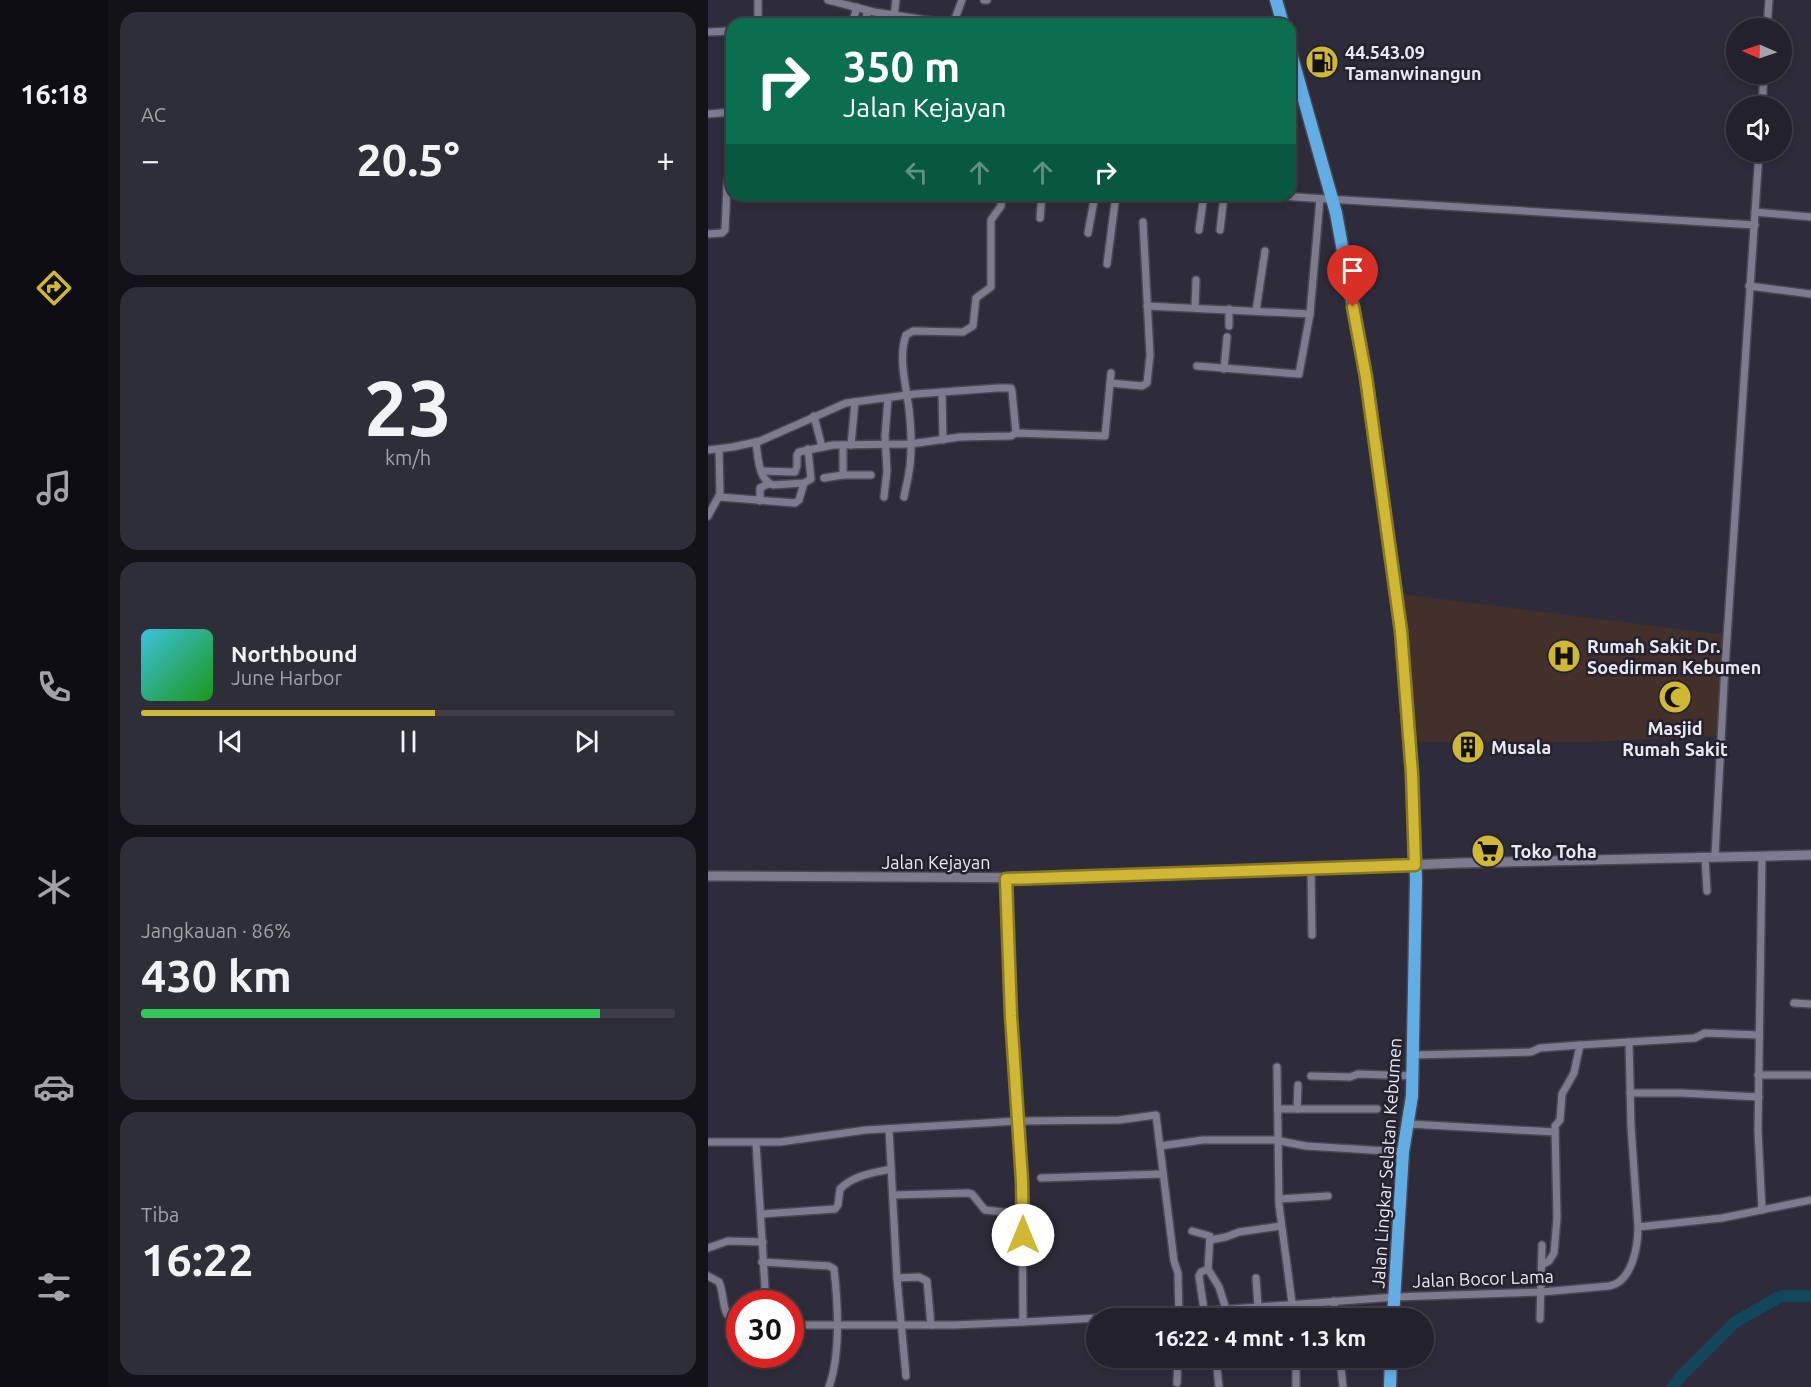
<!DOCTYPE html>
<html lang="id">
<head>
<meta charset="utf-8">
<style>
	body { margin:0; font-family:Ubuntu,sans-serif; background:#2e2e38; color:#f1f3f6; height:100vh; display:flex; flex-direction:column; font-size:22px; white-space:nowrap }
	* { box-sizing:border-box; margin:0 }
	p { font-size:20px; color:#a2a3a9 }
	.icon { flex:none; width:33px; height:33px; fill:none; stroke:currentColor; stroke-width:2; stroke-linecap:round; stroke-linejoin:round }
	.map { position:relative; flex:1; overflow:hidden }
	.panel { display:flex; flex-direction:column; gap:12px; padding:12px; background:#131218; width:600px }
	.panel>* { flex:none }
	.top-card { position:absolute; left:18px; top:18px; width:570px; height:183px; border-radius:18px; box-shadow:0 3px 9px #0003,0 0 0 2px #3f3e48; background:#0b6e4f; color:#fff; overflow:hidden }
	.needle { width:39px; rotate:272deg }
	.fabs { position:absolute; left:1018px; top:18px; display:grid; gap:12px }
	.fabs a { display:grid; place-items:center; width:66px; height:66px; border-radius:50%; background:#22212c; box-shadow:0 3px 9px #0003,0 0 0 2px #3f3e48; font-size:30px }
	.speed { position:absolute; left:18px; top:1290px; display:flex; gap:12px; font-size:30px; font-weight:700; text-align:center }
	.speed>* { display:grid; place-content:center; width:78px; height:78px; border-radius:50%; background:#22212c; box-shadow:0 3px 9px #0003,0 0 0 2px #3f3e48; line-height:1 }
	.speed .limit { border:9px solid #d22; background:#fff; color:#111 }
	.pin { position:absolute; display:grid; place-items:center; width:51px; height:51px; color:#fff; margin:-62px -26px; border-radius:50% 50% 50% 0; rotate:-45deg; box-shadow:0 0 6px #0007 }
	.pin .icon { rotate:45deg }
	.me { position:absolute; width:66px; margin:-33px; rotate:0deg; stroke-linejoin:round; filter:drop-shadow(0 0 4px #0008) }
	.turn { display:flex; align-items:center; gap:21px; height:126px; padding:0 18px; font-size:27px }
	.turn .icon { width:78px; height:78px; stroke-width:2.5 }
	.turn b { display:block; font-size:42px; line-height:51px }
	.lanes { display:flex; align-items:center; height:57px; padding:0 18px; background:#0003; justify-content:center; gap:30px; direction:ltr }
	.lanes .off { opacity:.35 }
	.big { font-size:45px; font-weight:700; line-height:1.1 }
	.panel .tile { flex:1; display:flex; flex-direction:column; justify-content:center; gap:9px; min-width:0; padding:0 21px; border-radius:18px; background:#2e2e38 }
	.panel .dial { align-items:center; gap:0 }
	.dial b { font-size:78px; line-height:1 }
	.song { display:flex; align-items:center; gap:18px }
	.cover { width:72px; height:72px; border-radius:9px; background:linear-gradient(135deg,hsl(190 70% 55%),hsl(120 70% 35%)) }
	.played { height:6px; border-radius:3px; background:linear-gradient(90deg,#d1b736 55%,#3f3e48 55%) }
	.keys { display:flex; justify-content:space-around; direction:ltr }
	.heat { display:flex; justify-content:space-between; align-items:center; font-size:33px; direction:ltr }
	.charge { height:9px; border-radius:4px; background:linear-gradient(90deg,#34c759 86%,#3f3e48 0) }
	.trip { position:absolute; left:378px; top:1308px; width:348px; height:60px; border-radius:30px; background:#22212c; box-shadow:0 3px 9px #0003,0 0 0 2px #3f3e48; font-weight:700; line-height:60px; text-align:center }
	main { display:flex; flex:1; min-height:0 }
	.tabs { display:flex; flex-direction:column; width:108px; justify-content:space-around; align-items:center; background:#0e0d12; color:#a2a3a9 }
	.tabs .icon { width:42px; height:42px }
	.tabs .current { color:#d1b736 }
	.tabs b { font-size:27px; color:#f1f3f6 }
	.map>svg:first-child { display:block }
</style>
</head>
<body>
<main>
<nav class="tabs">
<b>16:18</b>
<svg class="icon current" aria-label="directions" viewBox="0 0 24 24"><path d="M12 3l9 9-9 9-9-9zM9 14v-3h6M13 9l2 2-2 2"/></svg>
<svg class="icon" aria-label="music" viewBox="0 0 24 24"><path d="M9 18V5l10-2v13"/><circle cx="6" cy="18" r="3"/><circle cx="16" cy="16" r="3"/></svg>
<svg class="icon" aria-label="phone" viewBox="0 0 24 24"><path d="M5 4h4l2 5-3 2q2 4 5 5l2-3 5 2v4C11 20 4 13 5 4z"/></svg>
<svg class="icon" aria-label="climate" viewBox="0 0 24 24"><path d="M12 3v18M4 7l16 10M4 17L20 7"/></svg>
<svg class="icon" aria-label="car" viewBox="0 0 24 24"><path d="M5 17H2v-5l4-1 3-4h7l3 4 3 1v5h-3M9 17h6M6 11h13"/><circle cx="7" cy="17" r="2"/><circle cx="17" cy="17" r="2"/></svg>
<svg class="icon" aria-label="filters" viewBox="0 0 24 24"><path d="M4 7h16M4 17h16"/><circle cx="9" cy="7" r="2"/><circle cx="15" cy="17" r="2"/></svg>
</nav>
<section class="panel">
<div class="tile"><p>AC</p>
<div class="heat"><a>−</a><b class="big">20.5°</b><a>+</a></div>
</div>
<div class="tile dial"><b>23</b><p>km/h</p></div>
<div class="tile">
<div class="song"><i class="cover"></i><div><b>Northbound</b><p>June Harbor</p></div></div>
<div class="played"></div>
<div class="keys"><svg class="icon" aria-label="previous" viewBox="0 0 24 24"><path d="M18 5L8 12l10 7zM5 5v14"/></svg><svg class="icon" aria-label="pause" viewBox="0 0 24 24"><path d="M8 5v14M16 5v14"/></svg><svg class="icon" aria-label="next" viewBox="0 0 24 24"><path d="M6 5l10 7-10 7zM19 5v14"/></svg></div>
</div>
<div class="tile"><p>Jangkauan · 86%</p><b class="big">430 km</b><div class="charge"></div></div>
<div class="tile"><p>Tiba</p><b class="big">16:22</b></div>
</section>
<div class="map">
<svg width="1103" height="1387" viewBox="0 0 1103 1387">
	<rect width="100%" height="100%" fill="#2e2c3a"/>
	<polygon fill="#44302b" points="692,594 1018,635 1016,676 1010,736 880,742 705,742"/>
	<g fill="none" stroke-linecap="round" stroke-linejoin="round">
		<polyline stroke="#12465b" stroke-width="12" points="965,1387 973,1376 1027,1322 1073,1296 1103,1296"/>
		<defs>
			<g id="minor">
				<polyline points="50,0 50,24"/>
				<polyline points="120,0 166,12 244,24"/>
				<polyline points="276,0 279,0"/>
				<polyline points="186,16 188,0"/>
				<polyline points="144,24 149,7"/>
				<polyline points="158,24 159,11"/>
				<polyline points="245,24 254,0"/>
				<polyline points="1059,28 1061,0"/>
				<polyline points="0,32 24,31"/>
				<polyline points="1054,106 1056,74"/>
				<polyline points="0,114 24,112"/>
				<polyline points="22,178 24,140"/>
				<polyline points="553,195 1047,225"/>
				<polyline points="1047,212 1103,217"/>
				<polyline points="332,218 334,195"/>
				<polyline points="491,230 496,195"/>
				<polyline points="512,230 516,195"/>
				<polyline points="380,233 387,195"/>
				<polyline points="0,234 14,233 17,230 19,186 20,180 24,178"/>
				<polyline points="399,264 408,195"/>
				<polyline points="1041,286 1103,294"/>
				<polyline points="439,306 602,314"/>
				<polyline points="487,307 488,280"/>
				<polyline points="548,311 557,251"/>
				<polyline points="521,326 521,309"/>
				<polyline points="489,366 591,374 602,314 612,199"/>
				<polyline points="516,369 519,337"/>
				<polyline points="402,383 434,386 439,383 442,355 435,222"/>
				<polyline points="234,392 235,440"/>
				<polyline points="106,416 114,447"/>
				<path d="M 48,442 C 50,456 50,480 65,485 L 96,483 L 103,479 L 100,449"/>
				<polyline points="135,445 135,475"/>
				<polyline points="143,445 147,402"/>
				<polyline points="0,450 25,447 52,441 138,403 207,394 290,388 303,388 304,391 308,433"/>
				<polyline points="89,466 89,455 91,452 125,445 202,444 252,437 303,436 308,433 397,436 403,373"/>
				<polyline points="53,471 87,472 88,469"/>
				<polyline points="116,478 135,475 163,475"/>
				<polyline points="11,497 87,503 91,500 96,483"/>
				<polyline points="176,497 179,471 177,436 180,399"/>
				<path d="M 196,497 C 198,486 201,476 202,465 C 204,447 203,427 201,409 C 198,385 190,358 198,335 L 205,331 L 255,332 L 265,326 L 268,298 L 283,287 L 283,220 L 293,206 L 294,195"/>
				<polyline points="52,501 52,488 60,484"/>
				<polyline points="0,516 12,494 11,449"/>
				<polyline points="1007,856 1016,683 1051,152"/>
				<polyline points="997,857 999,891"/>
				<polyline points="603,869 604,935"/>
				<polyline points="298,879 303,1016 314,1181 315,1322"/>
				<polyline points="1086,1003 1103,1004"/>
				<polyline points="921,1042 923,1126 930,1227"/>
				<polyline points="705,1055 823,1052 832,1048 872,1045 987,1038 997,1033 1051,1035"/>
				<polyline points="569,1067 571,1205 586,1318"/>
				<polyline points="1050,1075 1103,1075"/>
				<polyline points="603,1076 642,1077 650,1074 705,1076"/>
				<polyline points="922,1093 973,1093 1051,1097"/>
				<polyline points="570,1109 669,1109"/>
				<polyline points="589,1109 590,1085"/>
				<polyline points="701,1124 847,1132"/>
				<polyline points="181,1129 189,1278 198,1376"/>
				<polyline points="0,1142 72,1142 158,1130 310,1121 411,1120 448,1115 466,1261 470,1273 471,1318"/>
				<polyline points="48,1143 58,1304"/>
				<polyline points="452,1146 495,1140 567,1140 598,1146 695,1152"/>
				<polyline points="333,1178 455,1174"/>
				<polyline points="185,1195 260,1193 264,1194 277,1210 314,1214"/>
				<polyline points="571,1199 620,1196"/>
				<polyline points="1054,1210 1050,1131 1054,856"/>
				<path d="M 53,1214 L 127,1209 L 130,1205 L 132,1189 C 146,1175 165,1173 183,1169"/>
				<polyline points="484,1231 502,1236 500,1269 511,1287 518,1309"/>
				<polyline points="502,1240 518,1237 531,1232 573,1226"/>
				<polyline points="0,1248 20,1241 55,1242"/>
				<path d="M 54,1262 L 121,1266 L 126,1269 C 130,1304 133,1353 121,1387"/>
				<polyline points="835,1264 841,1261 846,1253 849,1218 847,1126 852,1120 854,1094 866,1073 872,1045"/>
				<path d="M 0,1276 L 11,1282 C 18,1297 11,1318 32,1323"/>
				<polyline points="189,1278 211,1277 219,1281 223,1325"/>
				<polyline points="548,1278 550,1307"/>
				<polyline points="626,1301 627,1318"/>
				<polyline points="496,1310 491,1276 493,1272 500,1269"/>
				<polyline points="832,1319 834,1245"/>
				<path d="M 82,1325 L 247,1325 L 315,1322 L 429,1316 L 687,1297 L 834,1292 L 901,1286 C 924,1282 930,1247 930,1227 L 1014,1218 L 1103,1200"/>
				<polyline points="508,1358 511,1387"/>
				<polyline points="588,1358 588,1387"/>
				<polyline points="632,1358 635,1387"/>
				<polyline points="469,1383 470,1358"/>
			</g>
			<polyline id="secondary" points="0,876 341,878 752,863 1103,855"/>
			<g id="trunk">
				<polyline points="568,0 575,24"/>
				<polyline points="582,50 628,213 658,377 693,631 704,774 708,880 704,1096 695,1152 685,1318"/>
				<polyline points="682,1387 683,1358"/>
			</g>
		</defs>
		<use href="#minor" stroke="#494753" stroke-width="10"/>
		<use href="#secondary" stroke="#494753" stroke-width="12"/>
		<use href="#trunk" stroke="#494753" stroke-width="15"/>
		<use href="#minor" stroke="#7d7b8d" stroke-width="7"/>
		<use href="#secondary" stroke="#7d7b8d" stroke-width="9"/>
		<use href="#trunk" stroke="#62aee4" stroke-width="12"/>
	</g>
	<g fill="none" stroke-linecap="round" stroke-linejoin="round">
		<defs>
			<polyline id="route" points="315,1235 314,1181 303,1016 298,879 707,865 704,774 693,631 658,377 645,307"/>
		</defs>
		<use href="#route" stroke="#887723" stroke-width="15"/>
		<use href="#route" stroke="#d1b736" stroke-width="10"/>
	</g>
	<defs>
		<symbol id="fuel-disc" viewBox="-11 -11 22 22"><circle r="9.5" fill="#d1b736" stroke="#242230"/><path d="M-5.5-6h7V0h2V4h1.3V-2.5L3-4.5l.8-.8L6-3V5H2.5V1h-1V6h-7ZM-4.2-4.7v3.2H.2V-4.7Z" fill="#111"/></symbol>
		<symbol id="hospital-disc" viewBox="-11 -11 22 22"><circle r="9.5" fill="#d1b736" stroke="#242230"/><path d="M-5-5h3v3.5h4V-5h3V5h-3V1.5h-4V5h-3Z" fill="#111"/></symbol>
		<symbol id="mosque-disc" viewBox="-11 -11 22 22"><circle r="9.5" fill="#d1b736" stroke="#242230"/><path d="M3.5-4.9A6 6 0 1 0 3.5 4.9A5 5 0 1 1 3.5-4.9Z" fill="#111"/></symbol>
		<symbol id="building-disc" viewBox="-11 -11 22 22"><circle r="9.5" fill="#d1b736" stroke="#242230"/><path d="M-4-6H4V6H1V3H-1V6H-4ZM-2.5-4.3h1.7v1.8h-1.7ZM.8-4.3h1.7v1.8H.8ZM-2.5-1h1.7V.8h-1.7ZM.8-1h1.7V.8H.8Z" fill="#111"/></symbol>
		<symbol id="supermarket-disc" viewBox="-11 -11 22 22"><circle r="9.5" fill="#d1b736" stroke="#242230"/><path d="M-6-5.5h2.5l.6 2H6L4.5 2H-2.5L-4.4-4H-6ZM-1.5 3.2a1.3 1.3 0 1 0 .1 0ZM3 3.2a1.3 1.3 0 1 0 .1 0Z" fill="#111"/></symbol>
	</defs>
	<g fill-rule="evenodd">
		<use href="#fuel-disc" x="595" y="43" width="38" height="38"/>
		<use href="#hospital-disc" x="837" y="637" width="38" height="38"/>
		<use href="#mosque-disc" x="948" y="678" width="38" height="38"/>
		<use href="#building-disc" x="741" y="728" width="38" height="38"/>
		<use href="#supermarket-disc" x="761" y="832" width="38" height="38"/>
	</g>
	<g text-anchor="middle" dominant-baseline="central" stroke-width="5" stroke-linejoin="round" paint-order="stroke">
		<g font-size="18" font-weight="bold" fill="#eae9f2" stroke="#242230" text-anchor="start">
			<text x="637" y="52">44.543.09<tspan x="637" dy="21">Tamanwinangun</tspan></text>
			<text x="879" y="646">Rumah Sakit Dr.<tspan x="879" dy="21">Soedirman Kebumen</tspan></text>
			<text x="967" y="728" text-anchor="middle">Masjid<tspan x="967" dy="21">Rumah Sakit</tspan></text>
			<text x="783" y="747">Musala</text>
			<text x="803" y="851">Toko Toha</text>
		</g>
		<g font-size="18" fill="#eae9f2" stroke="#242230">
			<text x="228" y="862">Jalan Kejayan</text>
			<text transform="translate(678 1163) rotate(-86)">Jalan Lingkar Selatan Kebumen</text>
			<text transform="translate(775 1278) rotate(-2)">Jalan Bocor Lama</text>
		</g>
	</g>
</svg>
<div class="fabs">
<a><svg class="needle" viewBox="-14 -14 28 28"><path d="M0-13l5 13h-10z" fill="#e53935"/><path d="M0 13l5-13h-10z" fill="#a2a3a9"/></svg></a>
<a><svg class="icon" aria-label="sound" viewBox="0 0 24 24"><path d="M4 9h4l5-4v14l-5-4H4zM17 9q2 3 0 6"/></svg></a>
</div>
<div class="speed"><div class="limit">30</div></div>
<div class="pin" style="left:645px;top:307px;background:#d93025"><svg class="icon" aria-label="arrive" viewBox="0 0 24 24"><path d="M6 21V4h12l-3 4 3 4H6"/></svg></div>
<svg class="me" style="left:315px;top:1235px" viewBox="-20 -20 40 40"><circle r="19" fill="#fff"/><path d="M0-13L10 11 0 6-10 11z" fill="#d1b736"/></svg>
<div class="trip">16:22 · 4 mnt · 1.3 km</div>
<div class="top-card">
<div class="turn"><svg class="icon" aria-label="right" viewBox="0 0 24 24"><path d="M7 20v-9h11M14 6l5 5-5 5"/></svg><div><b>350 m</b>Jalan Kejayan</div></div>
<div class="lanes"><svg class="icon off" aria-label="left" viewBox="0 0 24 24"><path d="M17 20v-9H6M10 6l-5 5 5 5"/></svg><svg class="icon off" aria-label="ahead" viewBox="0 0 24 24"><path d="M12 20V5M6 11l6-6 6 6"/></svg><svg class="icon off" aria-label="ahead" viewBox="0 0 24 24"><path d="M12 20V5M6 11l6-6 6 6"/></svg><svg class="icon" aria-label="right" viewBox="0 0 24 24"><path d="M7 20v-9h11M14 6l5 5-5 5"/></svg></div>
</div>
</div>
</main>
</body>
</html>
